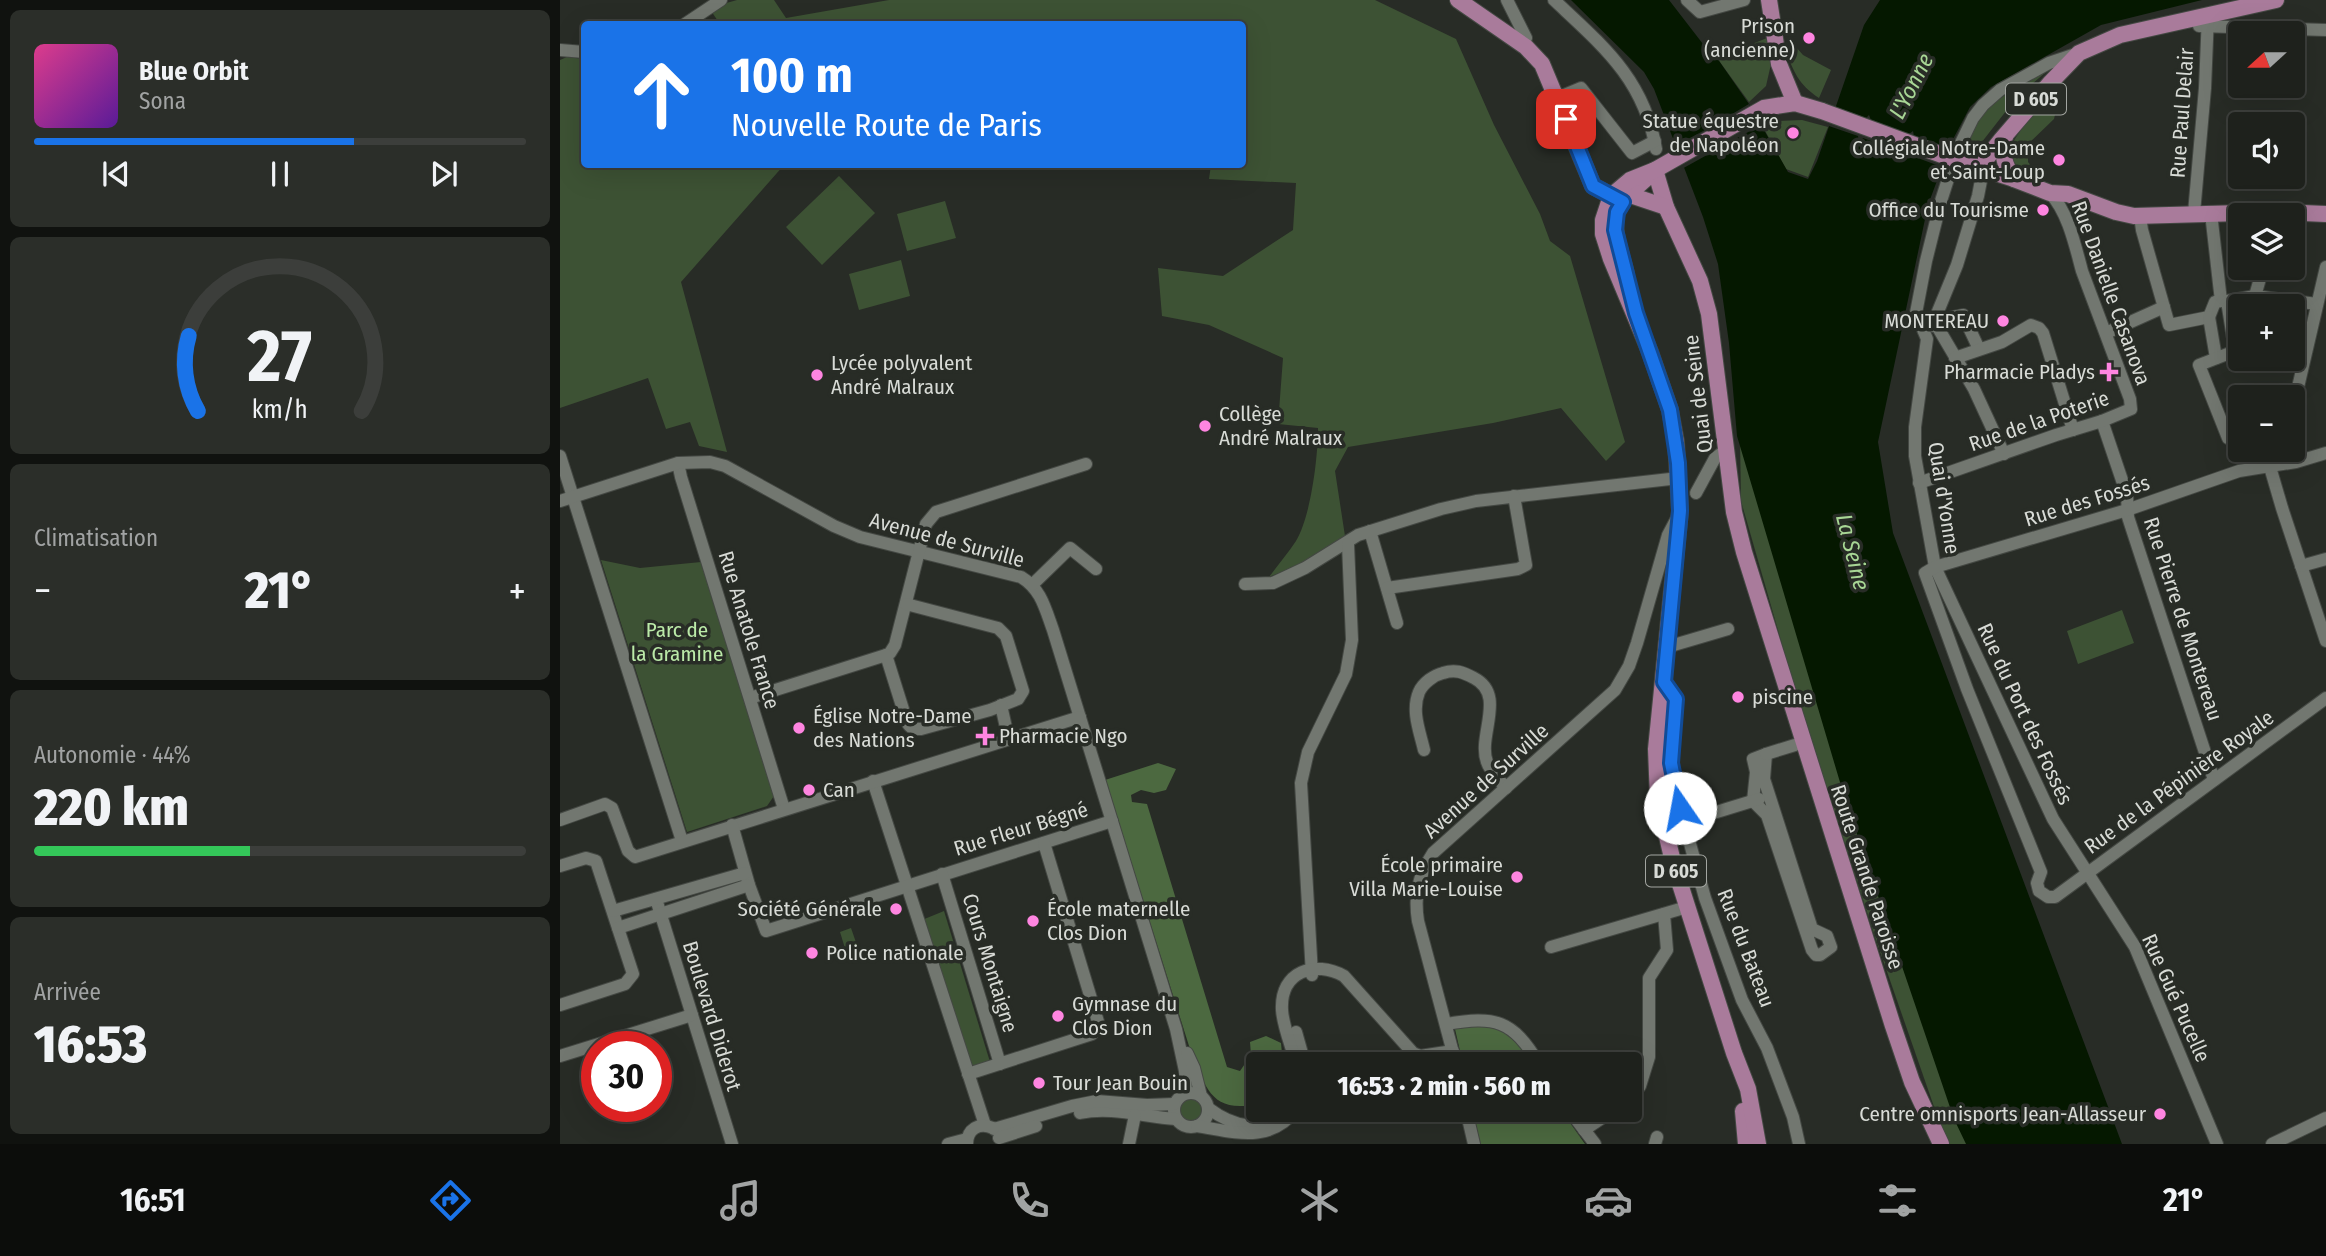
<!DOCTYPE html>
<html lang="fr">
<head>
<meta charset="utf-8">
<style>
	body { margin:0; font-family:"Fira Sans Condensed",sans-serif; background:#2b2e29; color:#f1f3f6; height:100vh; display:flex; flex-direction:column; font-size:26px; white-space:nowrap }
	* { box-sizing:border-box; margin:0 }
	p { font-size:23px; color:#a1a3a3 }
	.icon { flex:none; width:38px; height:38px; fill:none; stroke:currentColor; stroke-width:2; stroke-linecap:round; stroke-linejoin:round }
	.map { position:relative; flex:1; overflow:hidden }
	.drawer { display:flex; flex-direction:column; gap:10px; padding:10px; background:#10120f; width:560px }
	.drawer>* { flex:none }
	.guide { position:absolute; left:21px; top:21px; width:665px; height:147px; border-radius:7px; box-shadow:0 7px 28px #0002,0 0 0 2px #3c3e3b; background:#1a73e8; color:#fff; overflow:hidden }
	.needle { width:46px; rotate:249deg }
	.controls { position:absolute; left:1668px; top:21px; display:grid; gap:14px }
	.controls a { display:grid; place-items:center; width:77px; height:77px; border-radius:7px; background:#1e211c; box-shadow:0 7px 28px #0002,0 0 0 2px #3c3e3b; font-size:35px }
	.speed { position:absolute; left:21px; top:1031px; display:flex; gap:14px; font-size:35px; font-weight:700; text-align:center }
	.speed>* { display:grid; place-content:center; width:91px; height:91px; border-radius:50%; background:#1e211c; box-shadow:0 7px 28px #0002,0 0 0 2px #3c3e3b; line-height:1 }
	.speed .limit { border:10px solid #d22; background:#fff; color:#111 }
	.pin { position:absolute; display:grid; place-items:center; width:60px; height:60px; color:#fff; margin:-30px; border-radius:14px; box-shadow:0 4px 10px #0006 }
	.me { position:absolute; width:77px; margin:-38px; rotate:348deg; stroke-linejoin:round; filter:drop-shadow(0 0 5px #0008) }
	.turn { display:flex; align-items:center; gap:24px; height:147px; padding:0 35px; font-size:32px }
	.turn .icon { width:91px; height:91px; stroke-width:2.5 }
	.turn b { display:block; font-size:49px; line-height:60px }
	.big { font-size:52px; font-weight:800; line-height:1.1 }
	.drawer .tile { flex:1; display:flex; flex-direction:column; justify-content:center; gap:10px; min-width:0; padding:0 24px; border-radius:10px; background:#2b2e29 }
	.drawer .dial { align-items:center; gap:0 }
	.dial svg { height:182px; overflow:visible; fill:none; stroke:#3c3e3b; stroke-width:7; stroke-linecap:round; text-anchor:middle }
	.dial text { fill:#f1f3f6; stroke:none }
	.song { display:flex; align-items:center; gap:21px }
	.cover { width:84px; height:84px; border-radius:10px; background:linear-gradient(135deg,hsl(330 70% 55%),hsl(270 70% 35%)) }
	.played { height:7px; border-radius:4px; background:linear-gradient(90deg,#1a73e8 65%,#3c3e3b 65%) }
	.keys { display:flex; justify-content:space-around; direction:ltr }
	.heat { display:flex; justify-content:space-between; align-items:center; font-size:38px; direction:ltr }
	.charge { height:10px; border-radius:5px; background:linear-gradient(90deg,#34c759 44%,#3c3e3b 0) }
	.trip { position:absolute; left:686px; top:1052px; width:396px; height:70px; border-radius:7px; background:#1e211c; box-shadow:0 7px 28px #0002,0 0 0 2px #3c3e3b; font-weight:800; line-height:70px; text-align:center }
	.dock { display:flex; height:112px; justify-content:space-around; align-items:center; background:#0c0d0b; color:#a1a3a3 }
	.dock .icon { width:49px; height:49px }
	.dock .active { color:#1a73e8 }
	.dock b { font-size:32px; color:#f1f3f6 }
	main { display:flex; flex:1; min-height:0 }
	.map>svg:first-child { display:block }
</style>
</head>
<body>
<main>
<section class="drawer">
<div class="tile">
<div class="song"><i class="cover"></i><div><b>Blue Orbit</b><p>Sona</p></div></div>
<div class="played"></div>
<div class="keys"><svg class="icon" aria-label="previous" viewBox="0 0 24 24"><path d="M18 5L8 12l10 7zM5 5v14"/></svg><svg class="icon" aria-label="pause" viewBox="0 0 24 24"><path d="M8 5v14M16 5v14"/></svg><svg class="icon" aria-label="next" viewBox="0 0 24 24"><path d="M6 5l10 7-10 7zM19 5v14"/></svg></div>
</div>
<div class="tile dial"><svg viewBox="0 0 100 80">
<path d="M14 69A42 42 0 1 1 86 69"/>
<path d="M14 69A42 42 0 0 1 10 36" stroke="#1a73e8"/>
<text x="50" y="56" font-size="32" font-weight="700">27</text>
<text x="50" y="72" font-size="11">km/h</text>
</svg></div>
<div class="tile"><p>Climatisation</p>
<div class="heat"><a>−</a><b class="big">21°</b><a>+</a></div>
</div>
<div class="tile"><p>Autonomie · 44%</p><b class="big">220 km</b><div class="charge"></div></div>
<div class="tile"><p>Arrivée</p><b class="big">16:53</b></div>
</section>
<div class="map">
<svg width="1766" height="1144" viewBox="0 0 1766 1144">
	<rect width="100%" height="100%" fill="#282c26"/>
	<g fill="#3d5234">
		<path d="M 177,0 L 214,0 L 226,18 L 329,0 L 815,0 L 896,39 L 934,125 L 980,214 L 990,241 L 1010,256 L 1065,442 L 1046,461 L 1001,408 L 933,423 L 788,447 L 775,471 L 785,536 L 752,560 L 709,577 C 718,565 728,553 736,541 C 751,516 758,457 758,428 L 718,424 L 723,358 L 649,325 L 602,316 L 598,268 L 663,276 L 733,230 L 736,183 L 649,179 L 651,165 L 682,164 L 682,24 L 160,24 L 149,8 Z"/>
		<polygon points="1207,38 1211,64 1206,86 1189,102 1157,58"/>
		<path d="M 1228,38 L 1243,55 L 1271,70 L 1259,98 C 1238,84 1234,72 1225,49 Z"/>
		<polygon points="7,57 24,59 24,164 224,165 121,282 167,452 139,446 130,422 106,429 88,378 0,408 0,60"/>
		<path d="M 1486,72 L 1457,97 L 1418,147 L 1408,150 C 1412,108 1453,89 1486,72 Z"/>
		<path d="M 1500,93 L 1494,119 L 1468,144 L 1468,162 L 1478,175 C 1462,170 1454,167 1448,151 C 1458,132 1480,101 1500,93 Z"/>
		<polygon points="1242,120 1268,127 1248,177 1226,169 1203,127 1218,121"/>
		<polygon points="279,176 315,213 262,265 226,227"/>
		<polygon points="385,201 396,238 347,251 337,214"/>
		<polygon points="341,260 350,296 299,310 289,274"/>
		<polygon points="1180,438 1411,1144 1387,1144 1316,940 1232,679 1181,501"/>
		<polygon points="41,560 80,568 141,562 214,796 207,806 127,832"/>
		<polygon points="1562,610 1574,643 1518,664 1507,631"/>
		<polygon points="384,911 430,1062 410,1067 362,920"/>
		<polygon points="291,928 300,954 288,958 280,932"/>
		<circle cx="631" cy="1109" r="12"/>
	</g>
	<g fill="#4c6940">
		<path d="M 598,763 L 616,769 L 606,790 L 594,793 L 581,790 L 571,795 L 572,802 L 587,804 L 667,1067 L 680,1071 L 691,1055 L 690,1042 L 706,1036 L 721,1043 L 723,1064 L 698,1064 L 698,1104 C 650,1114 646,1087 630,1049 L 545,780 Z"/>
		<polygon points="929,1025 958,1040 973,1064 903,1064 895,1029"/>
		<polygon points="912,1110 1001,1110 1025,1144 920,1144"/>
	</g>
	<polygon fill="#051800" points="1011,0 1109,0 1153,57 1157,58 1189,104 1228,172 1248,179 1257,161 1304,25 1320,0 1642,0 1541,25 1431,87 1410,107 1391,143 1368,205 1318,442 1333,533 1562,1144 1406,1144 1394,1119 1285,799 1177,436 1169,343 1158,264 1143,217 1094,89 1084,72"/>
	<g fill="#282c26">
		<polygon points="1189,104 1201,125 1161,147 1161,152 1156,150 1120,170 1111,148 1145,130 1145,124 1150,127"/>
		<polygon points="1273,106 1306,118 1309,115 1311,120 1349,134 1353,131 1354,136 1389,149 1391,143 1395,144 1383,174 1380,173 1382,167 1347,154 1343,157 1341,152 1303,138 1299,141 1298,136 1266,125"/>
	</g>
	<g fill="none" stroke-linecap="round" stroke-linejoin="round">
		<defs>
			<g id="minor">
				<polyline points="947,0 966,38 962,45"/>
				<path d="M 994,0 C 1043,46 1084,79 1096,149"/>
				<polyline points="1127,0 1140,12 1184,0"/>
				<polyline points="125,24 161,0"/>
				<polyline points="1639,26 1766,30"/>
				<polyline points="0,50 24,52"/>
				<polyline points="1519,53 1489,63 1440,90 1423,105 1413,118 1397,151 1381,201 1366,261 1356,313 1367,339 1355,427 1355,456 1375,567 1493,819 1575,947 1657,1144"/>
				<polyline points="997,98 1021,88 1072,153 1095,141"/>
				<polyline points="1634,213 1645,88 1648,15"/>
				<polyline points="1580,216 1582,230 1609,325 1649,317"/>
				<polyline points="1695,296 1703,268"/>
				<polyline points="1649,317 1655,302 1661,301 1651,213"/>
				<polyline points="1649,317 1656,358"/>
				<polyline points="1372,326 1397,265 1418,196 1423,170"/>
				<polyline points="1546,333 1604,307"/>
				<polyline points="1419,349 1403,315 1374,321 1414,389 1444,454"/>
				<polyline points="1395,358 1442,342 1471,325 1479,328 1483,333 1513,430"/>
				<polyline points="1732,413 1766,267"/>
				<polyline points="1542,421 1567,495 1568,517 1654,780"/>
				<polyline points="1680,437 1668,438 1639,365 1675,351 1667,301 1695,296 1757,304"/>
				<polyline points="1705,450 1722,508 1766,641"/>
				<polyline points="1766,453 1736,462 1679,471 1567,510 1375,567 1365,573 1407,689 1481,872 1477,883 1479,891 1488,897 1495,897 1766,698"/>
				<polyline points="0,456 122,841"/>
				<polyline points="118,463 121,477 224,809"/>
				<path d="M 1359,483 L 1496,435 L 1542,421 L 1571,409 L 1570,399 L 1522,271 C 1515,245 1508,212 1490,193"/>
				<polyline points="1136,493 1155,458 1166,450"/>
				<path d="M 0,501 L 118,463 L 150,462 L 165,466 L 274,526 L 300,537 L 461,577 C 481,589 485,608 493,630 L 616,1029 L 625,1071 L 626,1093"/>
				<polyline points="810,531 837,623"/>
				<polyline points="1741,566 1766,559"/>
				<polyline points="473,584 510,548 536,569"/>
				<polyline points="685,584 713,583 745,568 798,535 881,509 916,501 1119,478"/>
				<polyline points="827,588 958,569 966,565 954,496"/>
				<polyline points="1107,647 1168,629"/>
				<polyline points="326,655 330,653 335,645 366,524 376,512 526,464"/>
				<polyline points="1104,682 1116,699 1111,763 1124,822 1145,898 1182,1000 1207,1048 1233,1117 1239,1144"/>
				<path d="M 190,698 L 326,655 L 347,722 C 350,728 354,729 361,729 L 430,710 L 458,699 L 463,691 L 446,636 L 438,628 L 346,604"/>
				<polyline points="441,705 447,732 451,738"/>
				<path d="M 864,750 C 860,732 851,711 859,692 C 863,683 874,675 883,673 C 895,669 903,672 914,678 C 947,695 917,736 927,762 C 930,772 940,780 946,788"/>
				<polygon points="1206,754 1204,779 1252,929 1267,936 1271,947 1260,955 1256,955 1252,950 1207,815 1193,801 1196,772 1193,759"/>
				<polyline points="1206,754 1235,745"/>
				<polyline points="313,781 425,1125"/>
				<polyline points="0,820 45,804 52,808 68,851 75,857 520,717"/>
				<polyline points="1124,822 1199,799"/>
				<polyline points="172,825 189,885 206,931 552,821"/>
				<polyline points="0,866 26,858 36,861 73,974 65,984 0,1005"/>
				<polyline points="382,874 440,1064"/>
				<polyline points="96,899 172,1144"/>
				<polyline points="53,911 185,873"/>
				<polyline points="58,928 189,885"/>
				<polyline points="991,947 1127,907"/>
				<polyline points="752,975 741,783 748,752 786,674 792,640 788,544"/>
				<path d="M 886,1024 C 935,1016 952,1019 979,1064"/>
				<polyline points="736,1032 745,1064"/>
				<polyline points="627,1053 634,1068 641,1096"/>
				<polyline points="0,1056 132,1015"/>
				<path d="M 852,1061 C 868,1068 880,1062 892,1051"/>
				<path d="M 736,1064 C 732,1047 723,1027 722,1010 C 720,971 755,960 784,976 L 853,1053 L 860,1056 L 893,1051"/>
				<path d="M 896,1064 L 858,921 C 854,895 858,876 873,853 L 1055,690 L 1069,666 L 1077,643 L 1108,535 L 1117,518"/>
				<polyline points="408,1074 532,1034 539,1025 484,843"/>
				<circle cx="631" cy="1110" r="17"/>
				<polyline points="1069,1099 1080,1086 1089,1057 1089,978 1107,950 1104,914"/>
				<path d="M 648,1108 C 672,1126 702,1135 725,1110"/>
				<polyline points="906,1110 914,1144"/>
				<polyline points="1009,1110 1035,1144"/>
				<path d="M 520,1113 C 551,1106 584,1117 616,1119"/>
				<path d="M 637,1126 C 675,1132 709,1144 736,1110"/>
				<polyline points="434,1129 512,1106 537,1101 587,1105 614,1104"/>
				<polyline points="1024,1130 1054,1110"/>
				<polyline points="439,1138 476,1126"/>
				<polyline points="388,1144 407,1139"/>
				<path d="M 407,1144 C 407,1129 419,1122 433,1128"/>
				<polyline points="569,1144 575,1115"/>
				<polyline points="1095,1144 1097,1137"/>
				<polyline points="1712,1144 1766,1118"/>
			</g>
			<g id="major">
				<polyline points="898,0 966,47 982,64 1033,186 1063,202"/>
				<polyline points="1209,0 1219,64 1235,103"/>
				<path d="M 1445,136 C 1442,153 1443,164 1454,179"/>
				<polyline points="1401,162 1454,179 1490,193 1508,194 1556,212 1574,216 1717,212 1766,214"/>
				<polyline points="1095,170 1106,207 1140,281 1149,314 1174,512 1184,552 1333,1026 1352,1082 1381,1144"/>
				<polyline points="1423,170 1426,159 1441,140 1491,82 1519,53 1560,35 1716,0"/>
				<polyline points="1070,195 1106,207"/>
				<path d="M 1066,274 C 1062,256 1051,230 1057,212 C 1062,197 1080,185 1091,174"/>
				<polyline points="1183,1111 1186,1144"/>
				<polyline points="1198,1144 1188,1089 1174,1053 1113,862 1098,799 1096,749 1120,511 1116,442 1110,410 1090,352 1051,259 1043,234 1043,220 1051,196 1070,180 1095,170 1204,108 1235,103 1262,111"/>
			</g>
		</defs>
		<use href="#minor" stroke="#444843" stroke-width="14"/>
		<use href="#major" stroke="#444843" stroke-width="18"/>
		<use href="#minor" stroke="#727770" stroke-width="12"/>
		<use href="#major" stroke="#a97b9b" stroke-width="16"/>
		<defs>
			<polyline id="major-bridge" points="1262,111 1401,162"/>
		</defs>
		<use href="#major-bridge" stroke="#444843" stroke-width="18" stroke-linecap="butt"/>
		<use href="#major-bridge" stroke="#a97b9b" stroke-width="16"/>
	</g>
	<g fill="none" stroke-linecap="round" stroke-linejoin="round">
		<defs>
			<polyline id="route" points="1006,119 1033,186 1063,202 1057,212 1055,230 1076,313 1110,410 1118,463 1120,511 1104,682 1116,699 1111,763 1120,808"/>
		</defs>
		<use href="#route" stroke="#114b97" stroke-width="18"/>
		<use href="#route" stroke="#1a73e8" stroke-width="12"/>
	</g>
	<g fill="#fe85e0" stroke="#282c26" stroke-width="2.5">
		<circle cx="1249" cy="38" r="7"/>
		<circle cx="1233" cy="133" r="7"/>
		<circle cx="1499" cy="160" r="7"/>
		<circle cx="1483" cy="210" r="7"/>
		<circle cx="1443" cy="321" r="7"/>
		<path d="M1545.5 361.5h7v7h7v7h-7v7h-7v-7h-7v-7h7z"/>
		<circle cx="257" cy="375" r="7"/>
		<circle cx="645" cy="426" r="7"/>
		<circle cx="1178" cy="697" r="7"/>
		<circle cx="239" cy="728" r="7"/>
		<path d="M421.5 725.5h7v7h7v7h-7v7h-7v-7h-7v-7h7z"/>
		<circle cx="249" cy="790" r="7"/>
		<circle cx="957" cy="877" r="7"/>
		<circle cx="336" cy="909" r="7"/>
		<circle cx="473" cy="921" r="7"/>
		<circle cx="252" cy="953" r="7"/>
		<circle cx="498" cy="1016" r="7"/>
		<circle cx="479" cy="1083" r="7"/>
		<circle cx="1600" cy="1114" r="7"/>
	</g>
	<g text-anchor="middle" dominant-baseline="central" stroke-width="7" stroke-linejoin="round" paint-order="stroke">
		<g fill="#282c26" stroke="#a3a6a1" stroke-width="2">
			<rect x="1446" y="83.5" width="60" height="31" rx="5"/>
			<rect x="1086" y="855.5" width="60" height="31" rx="5"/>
		</g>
		<g font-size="19" font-weight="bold" fill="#d8dbd6">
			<text x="1476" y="99">D 605</text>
			<text x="1116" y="871">D 605</text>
		</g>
		<g font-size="21" fill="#d8dbd6" stroke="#282c26" text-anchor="start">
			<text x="1235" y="26" text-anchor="end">Prison<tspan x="1235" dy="24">(ancienne)</tspan></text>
			<text x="1219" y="121" text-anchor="end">Statue équestre<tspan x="1219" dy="24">de Napoléon</tspan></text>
			<text x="1485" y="148" text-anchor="end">Collégiale Notre-Dame<tspan x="1485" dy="24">et Saint-Loup</tspan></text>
			<text x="1469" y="210" text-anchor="end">Office du Tourisme</text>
			<text x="1429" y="321" text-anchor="end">MONTEREAU</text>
			<text x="271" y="363">Lycée polyvalent<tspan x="271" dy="24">André Malraux</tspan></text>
			<text x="1535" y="372" text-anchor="end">Pharmacie Pladys</text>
			<text x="659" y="414">Collège<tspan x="659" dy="24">André Malraux</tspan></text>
			<text x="1192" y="697">piscine</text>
			<text x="253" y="716">Église Notre-Dame<tspan x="253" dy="24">des Nations</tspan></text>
			<text x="439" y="736">Pharmacie Ngo</text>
			<text x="263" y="790">Can</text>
			<text x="943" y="865" text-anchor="end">École primaire<tspan x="943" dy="24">Villa Marie-Louise</tspan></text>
			<text x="322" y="909" text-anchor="end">Société Générale</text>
			<text x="487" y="909">École maternelle<tspan x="487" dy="24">Clos Dion</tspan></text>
			<text x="266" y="953">Police nationale</text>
			<text x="512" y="1004">Gymnase du<tspan x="512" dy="24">Clos Dion</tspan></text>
			<text x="493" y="1083">Tour Jean Bouin</text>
			<text x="1586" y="1114" text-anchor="end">Centre omnisports Jean-Allasseur</text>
		</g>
		<g font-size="21" fill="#d8dbd6" stroke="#282c26">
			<text transform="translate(1622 113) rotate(-86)">Rue Paul Delair</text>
			<text transform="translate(1551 293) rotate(70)">Rue Danielle Casanova</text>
			<text transform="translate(1138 394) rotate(-97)">Quai de Seine</text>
			<text transform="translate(1479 421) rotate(-19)">Rue de la Poterie</text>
			<text transform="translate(1384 498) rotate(81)">Quai d'Yonne</text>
			<text transform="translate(1527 501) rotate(-17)">Rue des Fossés</text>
			<text transform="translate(387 540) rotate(15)">Avenue de Surville</text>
			<text transform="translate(1623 619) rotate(72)">Rue Pierre de Montereau</text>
			<text transform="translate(189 630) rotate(73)">Rue Anatole France</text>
			<text transform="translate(1465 714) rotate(65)">Rue du Port des Fossés</text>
			<text transform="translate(926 781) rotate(-42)">Avenue de Surville</text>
			<text transform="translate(1619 782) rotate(-36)">Rue de la Pépinière Royale</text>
			<text transform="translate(461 829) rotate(-17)">Rue Fleur Bégné</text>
			<text transform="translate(1307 877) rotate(72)">Route Grande Paroisse</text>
			<text transform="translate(1186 948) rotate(69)">Rue du Bateau</text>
			<text transform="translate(430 963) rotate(73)">Cours Montaigne</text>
			<text transform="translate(1616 998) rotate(66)">Rue Gué Pucelle</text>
			<text transform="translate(152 1016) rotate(73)">Boulevard Diderot</text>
		</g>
		<g font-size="21" fill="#bbeaa8" stroke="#282c26">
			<text x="117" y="630">Parc de<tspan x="117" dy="24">la Gramine</tspan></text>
		</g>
		<g font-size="23" font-style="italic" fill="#a8d695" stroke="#282c26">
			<text transform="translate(1351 86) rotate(-63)">L'Yonne</text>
			<text transform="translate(1293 552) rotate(76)">La Seine</text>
		</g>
	</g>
</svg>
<div class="controls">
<a><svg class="needle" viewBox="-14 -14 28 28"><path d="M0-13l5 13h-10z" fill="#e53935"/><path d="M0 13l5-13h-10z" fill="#a1a3a3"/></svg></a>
<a><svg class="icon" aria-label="sound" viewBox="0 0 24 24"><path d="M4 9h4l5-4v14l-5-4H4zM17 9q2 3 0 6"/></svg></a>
<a><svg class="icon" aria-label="layers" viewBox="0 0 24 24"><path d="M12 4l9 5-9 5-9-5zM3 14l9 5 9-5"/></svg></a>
<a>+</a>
<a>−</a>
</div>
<div class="speed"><div class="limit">30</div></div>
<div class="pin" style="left:1006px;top:119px;background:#d93025"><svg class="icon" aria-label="arrive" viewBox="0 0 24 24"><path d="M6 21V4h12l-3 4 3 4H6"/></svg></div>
<svg class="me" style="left:1120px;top:808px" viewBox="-20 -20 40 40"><circle r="19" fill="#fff"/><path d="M0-13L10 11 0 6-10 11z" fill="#1a73e8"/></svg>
<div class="trip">16:53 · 2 min · 560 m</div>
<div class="guide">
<div class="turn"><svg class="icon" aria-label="ahead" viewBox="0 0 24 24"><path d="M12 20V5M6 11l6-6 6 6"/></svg><div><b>100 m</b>Nouvelle Route de Paris</div></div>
</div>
</div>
</main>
<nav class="dock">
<b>16:51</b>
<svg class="icon active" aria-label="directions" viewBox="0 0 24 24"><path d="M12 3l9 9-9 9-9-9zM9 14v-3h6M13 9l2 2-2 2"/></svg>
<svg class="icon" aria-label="music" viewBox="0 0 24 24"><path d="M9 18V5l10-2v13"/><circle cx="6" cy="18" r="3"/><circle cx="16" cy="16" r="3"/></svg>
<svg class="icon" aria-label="phone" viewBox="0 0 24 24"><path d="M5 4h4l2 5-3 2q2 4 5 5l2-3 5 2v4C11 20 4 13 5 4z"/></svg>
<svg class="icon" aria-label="climate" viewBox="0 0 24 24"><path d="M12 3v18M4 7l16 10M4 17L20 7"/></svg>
<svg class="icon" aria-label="car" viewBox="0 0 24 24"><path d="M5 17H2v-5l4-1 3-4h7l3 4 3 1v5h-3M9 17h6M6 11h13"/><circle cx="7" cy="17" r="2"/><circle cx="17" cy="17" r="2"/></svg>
<svg class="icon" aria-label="filters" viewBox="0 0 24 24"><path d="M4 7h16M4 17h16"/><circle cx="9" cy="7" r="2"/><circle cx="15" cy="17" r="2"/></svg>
<b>21°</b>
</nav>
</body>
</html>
